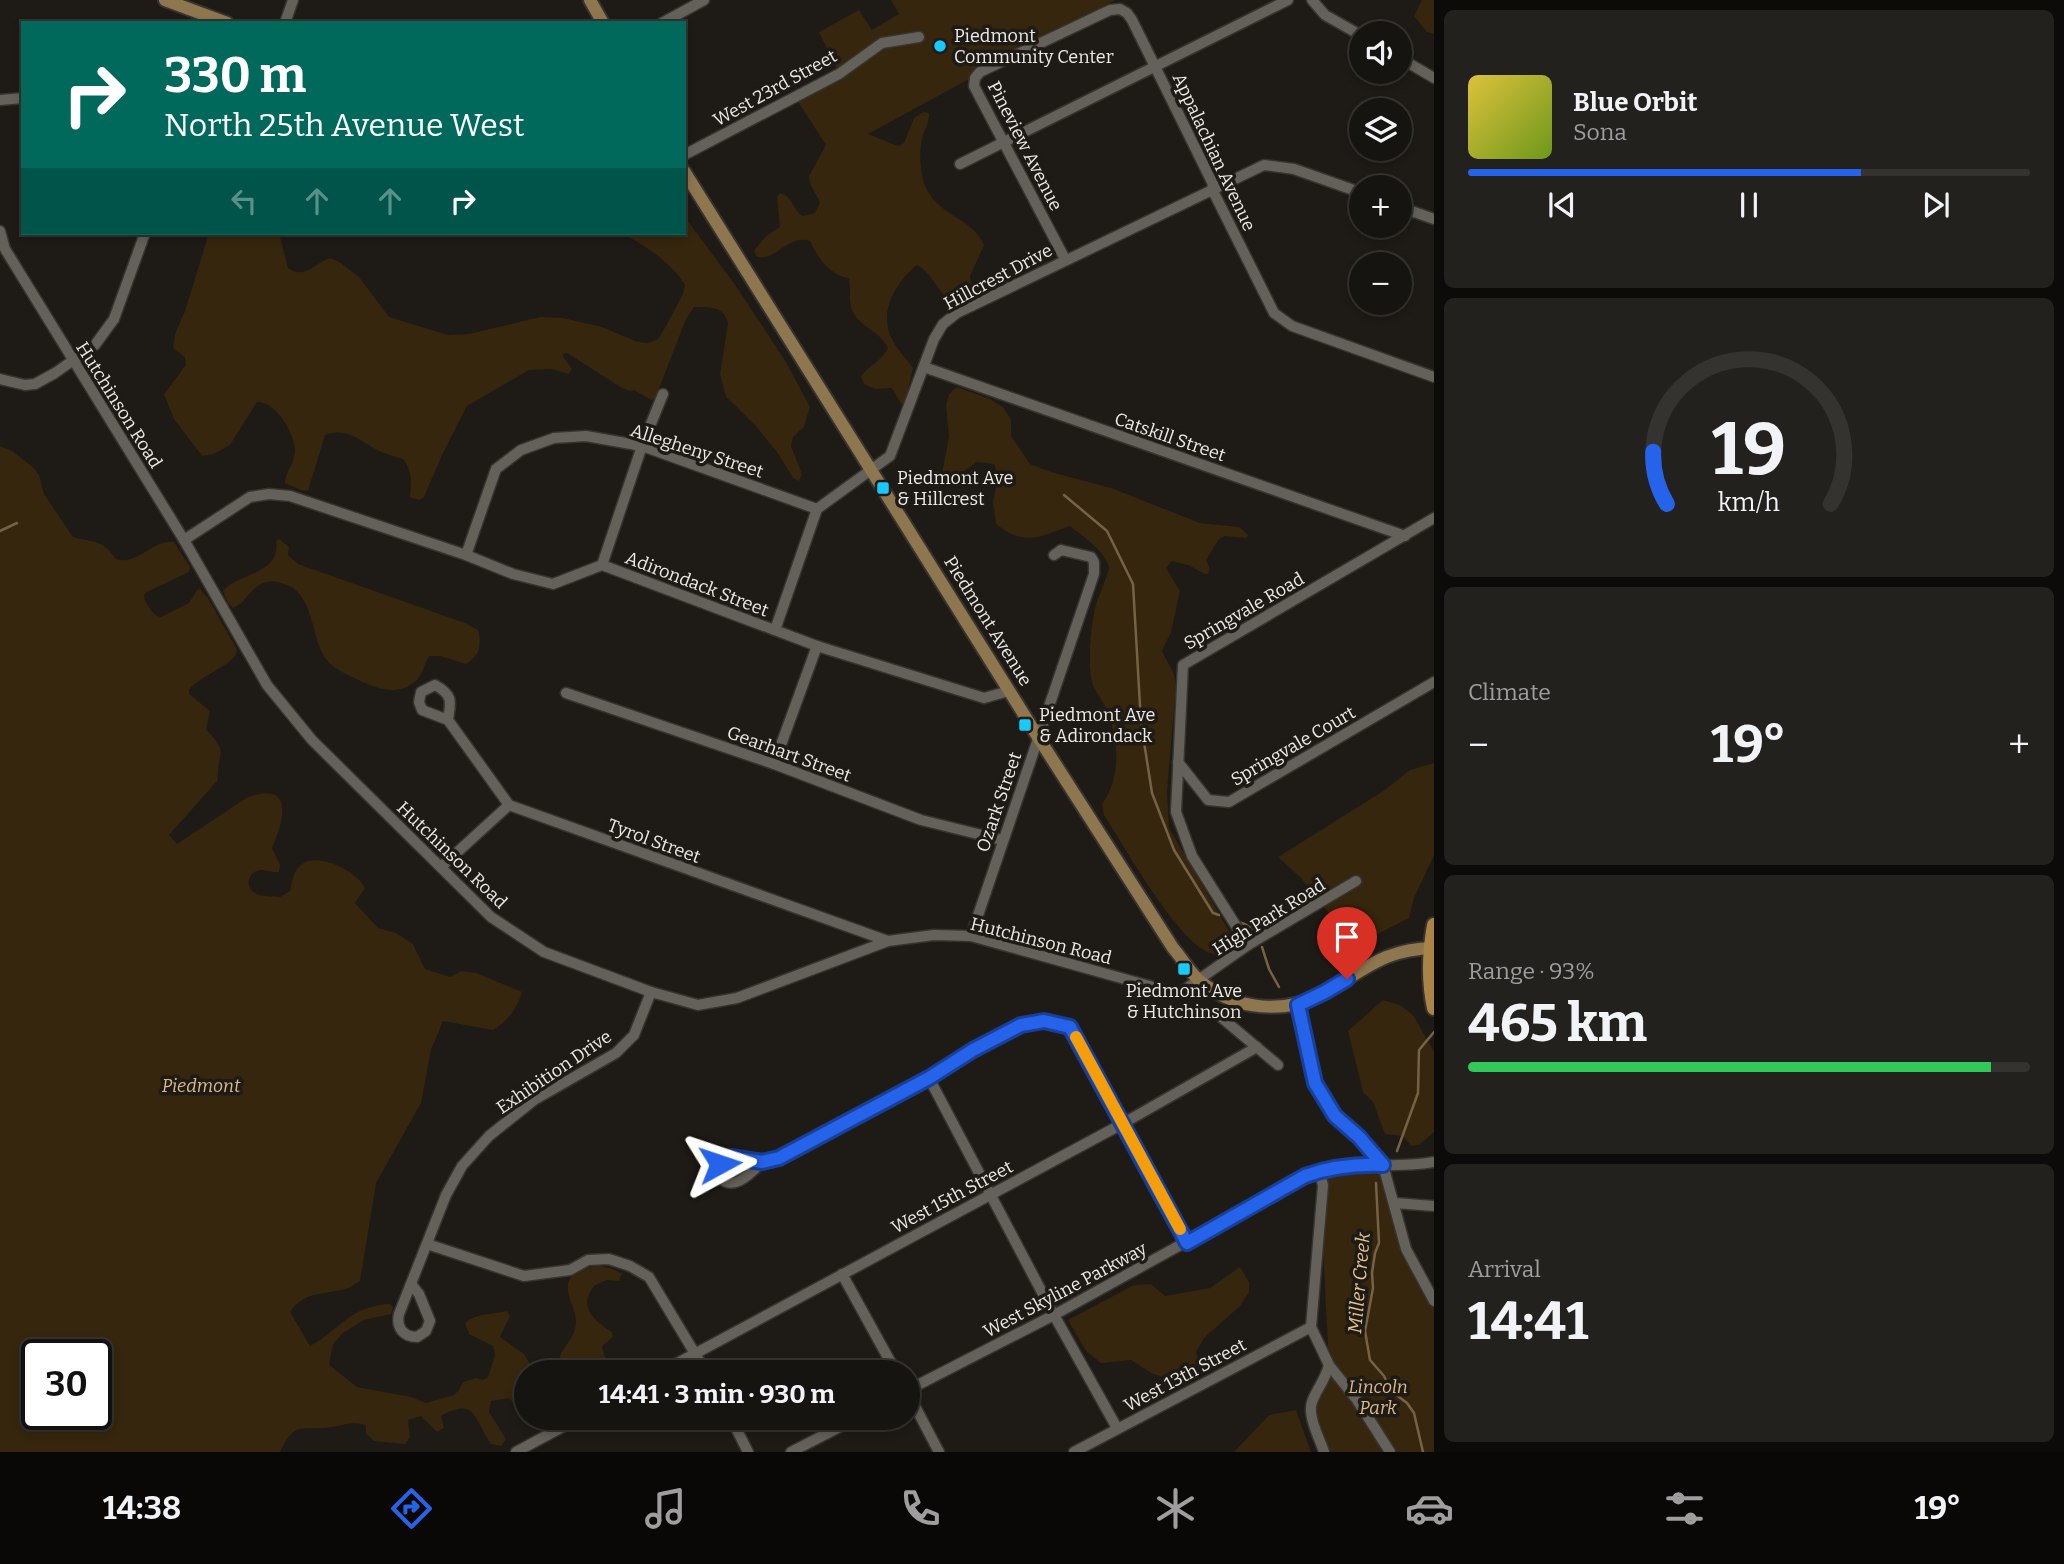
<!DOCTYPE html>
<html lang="en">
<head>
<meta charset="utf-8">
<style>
	body { margin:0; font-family:Bitter,serif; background:#23211e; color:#f1f3f6; height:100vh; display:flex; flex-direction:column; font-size:26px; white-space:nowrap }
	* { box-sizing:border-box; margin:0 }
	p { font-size:23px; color:#9e9e9f }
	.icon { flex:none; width:38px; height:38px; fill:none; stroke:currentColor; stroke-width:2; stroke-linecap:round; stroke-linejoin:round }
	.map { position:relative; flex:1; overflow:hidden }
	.details { display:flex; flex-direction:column; gap:10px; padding:10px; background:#0c0b09; width:630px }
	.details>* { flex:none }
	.banner { position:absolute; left:21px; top:21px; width:665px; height:214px; border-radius:0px; box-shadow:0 4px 10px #0003,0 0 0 2px #353330; background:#00695c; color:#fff; overflow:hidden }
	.tools { position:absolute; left:1349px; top:21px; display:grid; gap:14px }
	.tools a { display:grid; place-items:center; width:63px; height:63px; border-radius:50%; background:#161410; box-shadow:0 4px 10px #0003,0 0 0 2px #353330; font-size:35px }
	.speed { position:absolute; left:21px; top:1339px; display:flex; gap:14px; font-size:35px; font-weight:700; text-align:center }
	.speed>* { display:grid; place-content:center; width:91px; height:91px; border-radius:50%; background:#161410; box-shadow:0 4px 10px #0003,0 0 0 2px #353330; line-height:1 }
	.speed .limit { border:4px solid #111; border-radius:10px; background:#fff; color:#111 }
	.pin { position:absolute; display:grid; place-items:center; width:60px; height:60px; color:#fff; margin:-72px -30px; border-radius:50% 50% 50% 0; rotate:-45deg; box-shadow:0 0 7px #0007 }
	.pin .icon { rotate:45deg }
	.me { position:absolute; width:77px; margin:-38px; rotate:85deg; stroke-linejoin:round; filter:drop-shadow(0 0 5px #0008) }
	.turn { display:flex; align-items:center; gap:24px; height:147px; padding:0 28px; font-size:32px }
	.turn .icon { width:91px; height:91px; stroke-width:2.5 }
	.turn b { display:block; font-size:49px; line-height:60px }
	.lanes { display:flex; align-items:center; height:66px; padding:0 28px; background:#0003; justify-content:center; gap:35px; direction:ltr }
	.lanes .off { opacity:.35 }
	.big { font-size:52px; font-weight:700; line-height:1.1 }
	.details .card { flex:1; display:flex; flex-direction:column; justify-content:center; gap:10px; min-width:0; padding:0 24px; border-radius:10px; background:#23211e }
	.details .dial { align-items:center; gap:0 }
	.dial svg { height:182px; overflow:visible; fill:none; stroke:#353330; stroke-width:7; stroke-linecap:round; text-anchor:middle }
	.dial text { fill:#f1f3f6; stroke:none }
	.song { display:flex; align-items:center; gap:21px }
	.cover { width:84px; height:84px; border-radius:10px; background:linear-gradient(135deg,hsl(50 70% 55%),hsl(80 70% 35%)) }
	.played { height:7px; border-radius:4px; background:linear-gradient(90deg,#2563eb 70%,#353330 70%) }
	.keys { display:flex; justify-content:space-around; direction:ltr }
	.heat { display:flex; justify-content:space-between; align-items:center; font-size:38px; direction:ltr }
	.charge { height:10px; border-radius:5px; background:linear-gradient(90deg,#34c759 93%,#353330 0) }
	.trip { position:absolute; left:514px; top:1360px; width:406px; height:70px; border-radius:35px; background:#161410; box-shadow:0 4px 10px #0003,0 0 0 2px #353330; font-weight:700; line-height:70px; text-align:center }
	.tab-bar { display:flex; height:112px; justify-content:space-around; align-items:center; background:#090806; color:#9e9e9f }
	.tab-bar .icon { width:49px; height:49px }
	.tab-bar .on { color:#2563eb }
	.tab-bar b { font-size:32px; color:#f1f3f6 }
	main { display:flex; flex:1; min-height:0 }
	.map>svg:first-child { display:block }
</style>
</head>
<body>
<main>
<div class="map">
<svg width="1434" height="1452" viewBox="0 0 1434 1452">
	<rect width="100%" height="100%" fill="#1e1a15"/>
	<g fill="#35260d" fill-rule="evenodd">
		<path d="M 891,0 L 1115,0 L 868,134 L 898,146 L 904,143 L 914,118 L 923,112 L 929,113 C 930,122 924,130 922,139 C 919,152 920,170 924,183 C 935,216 973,217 984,245 L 970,276 L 973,297 L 971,302 C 941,313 940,277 917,265 C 898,280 881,307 889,332 C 893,345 905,357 913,368 L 905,404 L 901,404 L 892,388 L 875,389 L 864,384 L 861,376 C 869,365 882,361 888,348 C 880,331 861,328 853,312 C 848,302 851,290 849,279 C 828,273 819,260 810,241 C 787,234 778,261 757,257 L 754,251 L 766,236 L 780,227 L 777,197 L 780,193 C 793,196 792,210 803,216 L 815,213 L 820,202 L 810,184 L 809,176 L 826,145 L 795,97 L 839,73 L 819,32 L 859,10 L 872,30 L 899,14 Z"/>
		<polygon points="1422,0 1434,0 1434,34 1427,32 1414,16"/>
		<path d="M 684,216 L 736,286 L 786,362 L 810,407 L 804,427 L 793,437 L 791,446 L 802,474 L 799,481 L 793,478 L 777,452 L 754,424 L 726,397 L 720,374 L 728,323 C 724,306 709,307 694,307 L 686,319 L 655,399 L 651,400 L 634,390 L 630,391 L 622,388 L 567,353 L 562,355 L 572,369 L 569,374 L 552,369 L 529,370 L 467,406 L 442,455 L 424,497 L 419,500 L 410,497 C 411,481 413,472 403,459 C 394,456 385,454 377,450 C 358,440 348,427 325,435 L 308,491 L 301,490 L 285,483 C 286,471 294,464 295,452 C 296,435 276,401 257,402 L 230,445 L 214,454 L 202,456 L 174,419 L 164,394 L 186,365 L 185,357 L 173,348 L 175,334 L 185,311 L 209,233 L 279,233 L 288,268 C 305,280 314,263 330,258 L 341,263 L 359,277 L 389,317 L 448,335 L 469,334 L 540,317 L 563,318 L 602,327 L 638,342 L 648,343 L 658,339 L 666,326 L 683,294 L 685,285 C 670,261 646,247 623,233 L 684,233 Z"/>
		<path d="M 957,387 L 990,399 L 1003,407 L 1011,420 L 1011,436 L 1030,464 L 1051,472 L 1111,488 L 1200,523 L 1239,527 L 1248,535 L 1247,538 L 1225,536 L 1219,539 L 1206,560 L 1210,569 L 1208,574 L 1205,574 L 1188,565 L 1172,561 L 1166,568 L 1180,591 L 1171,632 L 1162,651 L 1174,674 L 1176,686 L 1167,792 L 1169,828 L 1232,936 C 1232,943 1228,950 1222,953 C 1190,968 1120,838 1104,815 L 1102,804 C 1122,777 1119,736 1105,706 C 1096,689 1091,690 1090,667 C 1089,649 1091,627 1095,608 C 1097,600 1109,572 1109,568 C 1108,554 1080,533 1069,526 C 1039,538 1023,546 996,524 L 993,502 L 998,475 L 994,464 L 977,462 L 950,481 L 945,480 L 942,474 L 949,437 L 946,405 L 949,394 Z"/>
		<path d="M 0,446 L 12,451 L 34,468 L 39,475 L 44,494 L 73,537 C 95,543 102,539 116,559 C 137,566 153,539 174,542 L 190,567 L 189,572 L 147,592 L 144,595 C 144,602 153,616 161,617 L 189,603 L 197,590 L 200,589 L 208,598 L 237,650 C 237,664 199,676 189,690 L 189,694 L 210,711 L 206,730 C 231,753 216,752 218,780 L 169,835 L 177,844 L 248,797 C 295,781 284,821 272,848 L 280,865 L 279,872 C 273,873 267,870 261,870 C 247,871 244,889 257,894 C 263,897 273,896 280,897 L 290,891 C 292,882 293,871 301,865 C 317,851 357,871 365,888 L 355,903 L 378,928 L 396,933 L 413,944 L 425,969 L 450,977 L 461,971 L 476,973 L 522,992 C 518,1008 507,1022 493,1030 L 443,1021 L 431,1050 L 421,1103 L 376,1183 L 360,1281 C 355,1284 350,1288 345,1289 C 324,1295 304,1291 290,1312 L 310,1346 C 341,1329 349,1306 390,1304 L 393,1307 L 391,1314 L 364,1320 L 343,1333 L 333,1344 L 329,1365 L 357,1387 L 411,1397 L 426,1403 L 454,1395 L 459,1390 L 463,1382 L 476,1378 L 482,1380 L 488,1377 L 495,1355 L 493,1346 L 469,1334 L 465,1323 C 478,1312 492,1315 507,1311 L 510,1316 L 500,1337 L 524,1354 L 535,1372 L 527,1372 L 527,1412 L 508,1398 L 491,1401 L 489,1412 L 506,1439 L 501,1446 L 491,1444 C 474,1419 476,1396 441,1416 L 444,1428 L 437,1432 L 421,1416 L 408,1420 L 410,1437 L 405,1444 L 374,1441 L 366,1434 L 366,1425 C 353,1421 345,1425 332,1427 C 303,1432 296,1418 280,1452 L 0,1452 ZM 37,1354 L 96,1354 L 96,1414 L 37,1414 Z"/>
		<path d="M 279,539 L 289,547 L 288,555 L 298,564 L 465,623 L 478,630 C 482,645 480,656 466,664 L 440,656 L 429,656 C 425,663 422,675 417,680 C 396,699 373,687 352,677 C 342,672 333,668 326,659 C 308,632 316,589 277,582 C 253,578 249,602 233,608 L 228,603 L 223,591 C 239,572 281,575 276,541 Z"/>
		<polygon points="1434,763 1434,855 1414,898 1409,918 1370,938 1342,944 1333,918 1301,878 1278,857 1385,790 1410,770"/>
		<polygon points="1383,1000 1400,1005 1413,1015 1434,1052 1434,1132 1419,1145 1411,1146 1403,1136 1385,1134 1373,1102 1363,1092 1348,1031"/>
		<polygon points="1383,1165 1406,1249 1434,1301 1434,1452 1324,1452 1311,1404 1329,1365 1319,1171"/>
		<path d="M 597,1265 L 613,1269 L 622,1274 L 619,1281 L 607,1280 L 595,1285 C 577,1307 594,1321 612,1332 L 613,1337 L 602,1346 L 604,1355 L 613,1372 L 566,1372 C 549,1355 571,1346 575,1329 C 580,1311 563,1295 569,1281 C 573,1271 587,1268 597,1265 Z"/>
		<polygon points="1240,1267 1249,1282 1249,1292 1240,1306 1204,1338 1196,1352 1200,1367 1186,1380 1174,1380 1153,1374 1131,1360 1101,1363 1086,1351 1068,1320 1134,1285 1151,1284 1165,1296 1210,1288"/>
		<polygon points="1296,1410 1311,1452 1234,1452 1269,1415"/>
		<polygon points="530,1418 562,1418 542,1429 532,1423"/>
	</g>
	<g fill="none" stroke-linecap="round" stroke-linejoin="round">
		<g stroke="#766347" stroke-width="2.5">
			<polyline points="1064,495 1107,531 1133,584 1141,723 1152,793 1174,850 1213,913 1219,915"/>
			<polyline points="0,531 17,523"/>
			<polyline points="1239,922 1252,927 1256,935"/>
			<polyline points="1262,947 1269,969 1279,987"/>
			<polyline points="1397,1151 1418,1093 1419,1050 1434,1032"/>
			<polyline points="1376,1183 1379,1243 1375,1253 1372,1273 1373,1288 1365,1331 1370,1360 1384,1376 1391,1391 1407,1403 1414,1413 1423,1452"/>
		</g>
		<defs>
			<g id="minor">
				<polyline points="1312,0 1325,15 1362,36"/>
				<polyline points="285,23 293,0"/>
				<polyline points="662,23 704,0"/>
				<polyline points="1400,58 1434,78"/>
				<polyline points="0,100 23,98"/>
				<polyline points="684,155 839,74 882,43 919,37"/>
				<polyline points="960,164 1288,0"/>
				<polyline points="1400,207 1434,219"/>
				<polyline points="0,231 5,249 184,540 267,685 312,740 491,917 544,952 651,992 698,1005 737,998 888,941 934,935 971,936 1171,992 1181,992 1248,945 1356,881"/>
				<polyline points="1065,259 974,86 975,78 980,72 1110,10 1120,9 1127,13 1132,20 1213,184 1212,189 1274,313 1292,326 1434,377"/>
				<polyline points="924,367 1405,536"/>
				<polyline points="0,379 25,385 35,384 55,373 95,345 114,319 145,233"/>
				<polyline points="184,540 250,497 269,494 290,496 466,555 513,574 553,584 602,565 817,646 984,698 1009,691"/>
				<polyline points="466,555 496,469 521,450 554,438 586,436 642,446 817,509"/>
				<polyline points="602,565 642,446 663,394"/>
				<polyline points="775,630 817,509 890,456 934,339 943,324 957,313 1264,165 1294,169 1362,193"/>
				<polyline points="566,693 774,764 921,820 1002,840"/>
				<path d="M 448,720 C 451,701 453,695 435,685 L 421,692 L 419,702 L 422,710 L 448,720 L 509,805 L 888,941"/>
				<polyline points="1178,762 1208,800 1229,802 1434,682"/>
				<polyline points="774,764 817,646"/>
				<polyline points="441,867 509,805"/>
				<polyline points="971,936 1094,574 1094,562 1091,557 1061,550 1054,555"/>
				<polyline points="1248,945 1192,856 1176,812 1183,665 1434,518"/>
				<polyline points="1298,1005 1316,1083 1335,1116 1359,1137 1383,1165 1406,1249 1434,1301"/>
				<polyline points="1216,1013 1278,1065"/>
				<polyline points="929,1078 1054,1315 1117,1428"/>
				<path d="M 731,1158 L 762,1162 C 750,1174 733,1193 718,1176 L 720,1164 L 724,1159 Z"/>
				<polyline points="762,1162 779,1158 929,1078 973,1050 1021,1025 1044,1021 1070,1026 1187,1243"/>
				<polyline points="1319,1171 1323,1185 1311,1327 1329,1365 1357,1400 1390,1452"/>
				<polyline points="1395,1203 1434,1206"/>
				<polyline points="427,1244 524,1276 570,1270 588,1260 609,1259 630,1266 649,1277 706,1372"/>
				<polyline points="842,1274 896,1372"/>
				<path d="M 412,1285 L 419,1294 L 430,1321 L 426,1331 L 417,1337 C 403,1337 396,1327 399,1314 L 446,1195 L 462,1166 L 489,1136 L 534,1100 L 616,1053 L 634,1035 L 651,992"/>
				<polyline points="661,1372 1122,1124 1257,1047"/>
				<path d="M 908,1390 L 1054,1315 L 1305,1176 C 1351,1159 1388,1170 1434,1162"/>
				<polyline points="908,1393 939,1452"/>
				<polyline points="731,1418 748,1452"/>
				<polyline points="516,1452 579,1418"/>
				<polyline points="791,1452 857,1418"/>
				<polyline points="1074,1452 1311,1327"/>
				<path d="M 1324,1452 C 1320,1439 1307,1416 1312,1402 C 1317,1388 1325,1381 1329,1365"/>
			</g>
			<g id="major">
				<polyline points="165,0 227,23"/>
				<polyline points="590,0 603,23"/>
				<path d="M 684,171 L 1038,737 L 1173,948 C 1182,958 1190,973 1200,981 C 1236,1011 1286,1015 1326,992 C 1366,969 1384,949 1434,948"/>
			</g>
			<path id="highway" d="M 1434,925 C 1429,953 1428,980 1434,1008"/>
		</defs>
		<use href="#minor" stroke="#363330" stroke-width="13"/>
		<use href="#major" stroke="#363330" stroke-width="16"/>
		<use href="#highway" stroke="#363330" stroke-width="18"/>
		<use href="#minor" stroke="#64605a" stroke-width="10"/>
		<use href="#major" stroke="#8e764e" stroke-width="12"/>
		<use href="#highway" stroke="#aa8446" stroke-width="14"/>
	</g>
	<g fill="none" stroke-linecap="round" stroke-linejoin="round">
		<defs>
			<path id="route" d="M 720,1164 L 724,1159 L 731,1157 L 762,1162 L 779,1158 L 929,1078 L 973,1050 L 1021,1025 L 1044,1021 L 1070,1027 L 1187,1243 L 1305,1176 C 1330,1167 1356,1164 1383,1165 L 1359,1137 L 1335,1116 L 1315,1083 L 1298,1005 L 1325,992 L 1347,979"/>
		</defs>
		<use href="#route" stroke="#184099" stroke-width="18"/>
		<use href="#route" stroke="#2563eb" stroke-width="12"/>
		<polyline stroke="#f59e0b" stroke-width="12" points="1076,1037 1180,1229"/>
	</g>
	<g fill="#17cafb" stroke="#1e1a15" stroke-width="2.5">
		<circle cx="940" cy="46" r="7"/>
		<rect x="876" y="481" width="14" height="14" rx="3.5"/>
		<rect x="1018" y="718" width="14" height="14" rx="3.5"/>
		<rect x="1177" y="962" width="14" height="14" rx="3.5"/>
	</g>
	<g text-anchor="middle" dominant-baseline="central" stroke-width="7" stroke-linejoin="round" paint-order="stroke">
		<g font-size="18" fill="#ece9e6" stroke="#1e1a15" text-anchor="start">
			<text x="954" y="36">Piedmont<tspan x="954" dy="21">Community Center</tspan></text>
			<text x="897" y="478">Piedmont Ave<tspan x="897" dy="21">&amp; Hillcrest</tspan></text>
			<text x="1039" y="715">Piedmont Ave<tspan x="1039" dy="21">&amp; Adirondack</tspan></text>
			<text x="1184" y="991" text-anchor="middle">Piedmont Ave<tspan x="1184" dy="21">&amp; Hutchinson</tspan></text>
		</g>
		<g font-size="18" fill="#ece9e6" stroke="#1e1a15">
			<text transform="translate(775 88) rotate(-29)">West 23rd Street</text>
			<text transform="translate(1025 146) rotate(63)">Pineview Avenue</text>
			<text transform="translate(1214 152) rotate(65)">Appalachian Avenue</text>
			<text transform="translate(998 277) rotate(-28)">Hillcrest Drive</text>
			<text transform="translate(119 405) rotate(58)">Hutchinson Road</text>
			<text transform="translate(1170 437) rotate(19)">Catskill Street</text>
			<text transform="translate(697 451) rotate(18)">Allegheny Street</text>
			<text transform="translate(697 584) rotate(21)">Adirondack Street</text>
			<text transform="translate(1244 611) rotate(-30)">Springvale Road</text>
			<text transform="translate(988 621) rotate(58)">Piedmont Avenue</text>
			<text transform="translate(1293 746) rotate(-30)">Springvale Court</text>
			<text transform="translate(789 754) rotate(20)">Gearhart Street</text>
			<text transform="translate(999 802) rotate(-71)">Ozark Street</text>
			<text transform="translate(654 841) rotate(20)">Tyrol Street</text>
			<text transform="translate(452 855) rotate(44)">Hutchinson Road</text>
			<text transform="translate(1269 917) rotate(-32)">High Park Road</text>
			<text transform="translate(1041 941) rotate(14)">Hutchinson Road</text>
			<text transform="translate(554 1072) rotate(-34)">Exhibition Drive</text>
			<text transform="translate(952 1197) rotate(-28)">West 15th Street</text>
			<text transform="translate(1065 1290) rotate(-28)">West Skyline Parkway</text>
			<text transform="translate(1185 1375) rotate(-28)">West 13th Street</text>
		</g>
		<g font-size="18" font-style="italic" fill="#debc89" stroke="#1e1a15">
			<text x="201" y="1086">Piedmont</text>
			<text x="1378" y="1387">Lincoln<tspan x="1378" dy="21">Park</tspan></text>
		</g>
		<g font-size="19" font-style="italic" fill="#e6c490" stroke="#1e1a15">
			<text transform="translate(1359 1283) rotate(-85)">Miller Creek</text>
		</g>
	</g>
</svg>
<div class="tools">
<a><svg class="icon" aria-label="sound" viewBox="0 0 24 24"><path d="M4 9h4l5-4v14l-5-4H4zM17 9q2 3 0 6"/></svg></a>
<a><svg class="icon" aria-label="layers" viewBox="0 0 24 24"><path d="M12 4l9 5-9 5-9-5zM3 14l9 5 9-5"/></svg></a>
<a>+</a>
<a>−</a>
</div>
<div class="speed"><div class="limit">30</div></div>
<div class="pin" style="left:1347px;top:979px;background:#d93025"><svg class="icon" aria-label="arrive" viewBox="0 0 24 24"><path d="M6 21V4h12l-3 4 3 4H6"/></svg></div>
<svg class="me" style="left:720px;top:1164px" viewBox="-20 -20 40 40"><path d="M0-17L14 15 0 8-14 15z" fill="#2563eb" stroke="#fff" stroke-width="4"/></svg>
<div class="trip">14:41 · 3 min · 930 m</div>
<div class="banner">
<div class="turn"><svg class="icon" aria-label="right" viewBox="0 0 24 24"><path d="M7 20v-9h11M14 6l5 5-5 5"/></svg><div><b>330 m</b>North 25th Avenue West</div></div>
<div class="lanes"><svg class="icon off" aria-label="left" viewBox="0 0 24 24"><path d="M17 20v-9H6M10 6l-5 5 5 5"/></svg><svg class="icon off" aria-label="ahead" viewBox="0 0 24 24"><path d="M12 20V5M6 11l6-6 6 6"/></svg><svg class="icon off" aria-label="ahead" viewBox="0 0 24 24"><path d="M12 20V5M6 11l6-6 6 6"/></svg><svg class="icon" aria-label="right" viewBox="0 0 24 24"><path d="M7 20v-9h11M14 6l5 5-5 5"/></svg></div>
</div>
</div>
<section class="details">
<div class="card">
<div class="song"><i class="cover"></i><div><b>Blue Orbit</b><p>Sona</p></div></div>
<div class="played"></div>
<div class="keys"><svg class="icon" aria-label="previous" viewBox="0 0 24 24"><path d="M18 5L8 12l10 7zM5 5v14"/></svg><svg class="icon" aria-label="pause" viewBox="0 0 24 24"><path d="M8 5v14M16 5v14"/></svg><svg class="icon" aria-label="next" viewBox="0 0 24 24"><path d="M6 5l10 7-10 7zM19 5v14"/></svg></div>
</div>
<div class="card dial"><svg viewBox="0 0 100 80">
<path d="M14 69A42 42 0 1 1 86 69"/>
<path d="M14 69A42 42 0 0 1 8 46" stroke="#2563eb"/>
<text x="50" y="56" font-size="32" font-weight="700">19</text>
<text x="50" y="72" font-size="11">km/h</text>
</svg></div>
<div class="card"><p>Climate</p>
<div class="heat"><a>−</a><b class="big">19°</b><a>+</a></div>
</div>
<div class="card"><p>Range · 93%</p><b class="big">465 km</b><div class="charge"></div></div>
<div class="card"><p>Arrival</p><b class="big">14:41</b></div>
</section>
</main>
<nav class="tab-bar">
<b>14:38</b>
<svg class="icon on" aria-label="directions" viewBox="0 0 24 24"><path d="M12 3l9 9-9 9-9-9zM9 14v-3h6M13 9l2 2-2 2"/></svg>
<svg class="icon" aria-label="music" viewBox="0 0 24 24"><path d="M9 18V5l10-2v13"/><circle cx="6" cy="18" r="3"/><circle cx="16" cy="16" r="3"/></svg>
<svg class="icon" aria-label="phone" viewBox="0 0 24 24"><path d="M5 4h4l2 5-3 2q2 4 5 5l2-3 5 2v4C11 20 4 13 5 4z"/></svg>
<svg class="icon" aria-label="climate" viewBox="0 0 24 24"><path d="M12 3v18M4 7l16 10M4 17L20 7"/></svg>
<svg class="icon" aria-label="car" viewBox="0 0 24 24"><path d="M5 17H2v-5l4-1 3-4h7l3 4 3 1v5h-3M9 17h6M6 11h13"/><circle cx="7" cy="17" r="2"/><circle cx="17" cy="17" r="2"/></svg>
<svg class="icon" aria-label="filters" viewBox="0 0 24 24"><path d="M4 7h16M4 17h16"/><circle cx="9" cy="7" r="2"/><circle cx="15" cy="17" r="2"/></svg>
<b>19°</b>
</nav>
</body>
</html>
